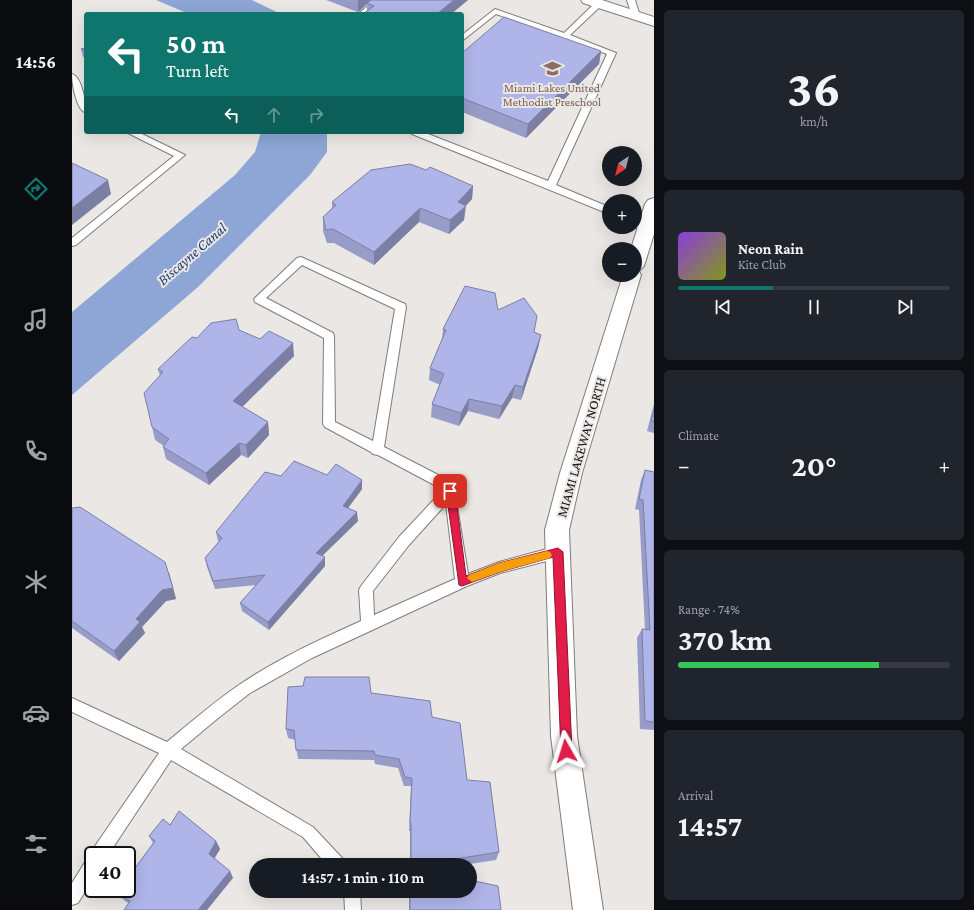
<!DOCTYPE html>
<html lang="en">
<head>
<meta charset="utf-8">
<style>
	body { margin:0; font-family:"Crimson Pro",serif; background:#20242c; color:#f1f3f6; height:100vh; display:flex; flex-direction:column; font-size:15px; white-space:nowrap }
	* { box-sizing:border-box; margin:0 }
	p { font-size:13px; color:#9ea1a6 }
	.icon { flex:none; width:22px; height:22px; fill:none; stroke:currentColor; stroke-width:2; stroke-linecap:round; stroke-linejoin:round }
	.map { position:relative; flex:1; overflow:hidden }
	.sheet { display:flex; flex-direction:column; gap:10px; padding:10px; background:#0d0f14; width:320px }
	.sheet>* { flex:none }
	.top-card { position:absolute; left:12px; top:12px; width:380px; height:122px; border-radius:4px; box-shadow:0 4px 16px #0002; background:#0f766e; color:#fff; overflow:hidden }
	.needle { width:26px; rotate:215deg }
	.buttons { position:absolute; left:530px; top:146px; display:grid; gap:8px }
	.buttons a { display:grid; place-items:center; width:40px; height:40px; border-radius:50%; background:#171b24; box-shadow:0 4px 16px #0002; font-size:20px }
	.speed { position:absolute; left:12px; top:846px; display:flex; gap:8px; font-size:20px; font-weight:700; text-align:center }
	.speed>* { display:grid; place-content:center; width:52px; height:52px; border-radius:50%; background:#171b24; box-shadow:0 4px 16px #0002; line-height:1 }
	.speed .limit { border:2px solid #111; border-radius:6px; background:#fff; color:#111 }
	.pin { position:absolute; display:grid; place-items:center; width:34px; height:34px; color:#fff; margin:-17px; border-radius:8px; box-shadow:0 2px 6px #0006 }
	.me { position:absolute; width:44px; margin:-22px; rotate:354deg; stroke-linejoin:round; filter:drop-shadow(0 0 3px #0008) }
	.turn { display:flex; align-items:center; gap:14px; height:84px; padding:0 16px; font-size:18px }
	.turn .icon { width:52px; height:52px; stroke-width:2.5 }
	.turn b { display:block; font-size:28px; line-height:34px }
	.lanes { display:flex; align-items:center; height:38px; padding:0 16px; background:#0003; justify-content:center; gap:20px; direction:ltr }
	.lanes .off { opacity:.35 }
	.big { font-size:30px; font-weight:700; line-height:1.1 }
	.sheet .widget { flex:1; display:flex; flex-direction:column; justify-content:center; gap:6px; min-width:0; padding:0 14px; border-radius:6px; background:#20242c }
	.sheet .dial { align-items:center; gap:0 }
	.dial b { font-size:52px; line-height:1 }
	.song { display:flex; align-items:center; gap:12px }
	.cover { width:48px; height:48px; border-radius:6px; background:linear-gradient(135deg,hsl(270 70% 55%),hsl(70 70% 35%)) }
	.played { height:4px; border-radius:2px; background:linear-gradient(90deg,#0f766e 35%,#363941 35%) }
	.keys { display:flex; justify-content:space-around; direction:ltr }
	.heat { display:flex; justify-content:space-between; align-items:center; font-size:22px; direction:ltr }
	.charge { height:6px; border-radius:3px; background:linear-gradient(90deg,#34c759 74%,#363941 0) }
	.trip { position:absolute; left:177px; top:858px; width:228px; height:40px; border-radius:20px; background:#171b24; box-shadow:0 4px 16px #0002; font-weight:700; line-height:40px; text-align:center }
	main { display:flex; flex:1; min-height:0 }
	.dock { display:flex; flex-direction:column; width:72px; justify-content:space-around; align-items:center; background:#090b0e; color:#9ea1a6 }
	.dock .icon { width:28px; height:28px }
	.dock .selected { color:#0f766e }
	.dock b { font-size:18px; color:#f1f3f6 }
	.map>svg:first-child { display:block }
</style>
</head>
<body>
<main>
<nav class="dock">
<b>14:56</b>
<svg class="icon selected" aria-label="directions" viewBox="0 0 24 24"><path d="M12 3l9 9-9 9-9-9zM9 14v-3h6M13 9l2 2-2 2"/></svg>
<svg class="icon" aria-label="music" viewBox="0 0 24 24"><path d="M9 18V5l10-2v13"/><circle cx="6" cy="18" r="3"/><circle cx="16" cy="16" r="3"/></svg>
<svg class="icon" aria-label="phone" viewBox="0 0 24 24"><path d="M5 4h4l2 5-3 2q2 4 5 5l2-3 5 2v4C11 20 4 13 5 4z"/></svg>
<svg class="icon" aria-label="climate" viewBox="0 0 24 24"><path d="M12 3v18M4 7l16 10M4 17L20 7"/></svg>
<svg class="icon" aria-label="car" viewBox="0 0 24 24"><path d="M5 17H2v-5l4-1 3-4h7l3 4 3 1v5h-3M9 17h6M6 11h13"/><circle cx="7" cy="17" r="2"/><circle cx="17" cy="17" r="2"/></svg>
<svg class="icon" aria-label="filters" viewBox="0 0 24 24"><path d="M4 7h16M4 17h16"/><circle cx="9" cy="7" r="2"/><circle cx="15" cy="17" r="2"/></svg>
</nav>
<div class="map">
<svg width="582" height="910" viewBox="0 0 582 910">
	<rect width="100%" height="100%" fill="#eae7e4"/>
	<g fill="#8da6d5">
		<polygon points="84,0 180,0 209,14 117,14"/>
		<polygon points="189,132 255,132 255,152 238,175 126,287 0,395 0,312 163,175 183,152"/>
	</g>
	<g fill="none" stroke-linecap="round" stroke-linejoin="round">
		<defs>
			<g id="service">
				<polygon points="303,0 312,0 295,14 286,14"/>
				<polygon points="555,0 563,0 568,16 567,18 560,16"/>
				<polygon points="524,2 531,4 498,35 544,53 484,185 537,207 537,214 340,134 338,132 351,132 476,181 535,54 424,14 390,41 390,35 423,9 492,33"/>
				<path d="M 0,74 C 10,77 14,103 14,113 C 4,110 0,83 0,74 Z"/>
				<polygon points="54,132 66,132 113,155 4,245 0,246 0,238 102,156"/>
				<polygon points="563,220 578,226 580,228 575,231 563,227"/>
				<path d="M 229,257 L 333,304 L 334,307 L 312,447 L 376,480 L 382,487 L 396,574 L 427,562 L 486,546 L 491,548 L 492,552 L 491,556 L 486,558 L 428,573 L 395,586 L 240,658 L 178,693 L 145,719 L 109,749 L 241,827 L 271,859 L 273,865 L 255,865 L 231,837 L 99,760 L 36,855 L 21,855 L 21,879 L 6,903 L 0,905 L 0,883 L 15,859 L 20,857 L 21,849 L 87,753 L 0,712 L 0,698 L 95,742 C 119,722 142,702 167,685 C 205,659 247,640 289,621 L 287,590 L 289,586 L 327,537 L 370,491 L 368,488 L 306,455 L 301,454 L 299,452 L 253,427 L 251,424 L 252,338 L 183,302 L 182,299 L 225,258 ZM 230,265 L 323,309 L 301,441 L 263,422 L 262,336 L 261,333 L 194,298 ZM 374,504 L 383,579 L 302,615 L 301,591 L 337,545 Z"/>
				<polygon points="272,891 288,891 289,910 273,910"/>
			</g>
			<polygon id="minor" points="509,0 530,0 582,17 582,26 511,3"/>
			<polygon id="tertiary" points="582,198 582,234 572,266 567,271 569,275 510,473 497,530 505,736 531,910 501,910 479,736 473,530 488,473 551,275 563,275 563,249 559,249 573,204 576,200"/>
		</defs>
		<use href="#service" stroke="#7f7d7a" stroke-width="2"/>
		<use href="#minor" stroke="#7f7d7a" stroke-width="2"/>
		<use href="#tertiary" stroke="#7f7d7a" stroke-width="2"/>
		<use href="#service" fill="#fff" fill-rule="evenodd"/>
		<use href="#minor" fill="#fff" fill-rule="evenodd"/>
		<use href="#tertiary" fill="#fff" fill-rule="evenodd"/>
	</g>
	<g fill="#979cc8">
		<polygon points="254,0 396,0 379,14 291,14 295,11 295,4 286,12"/>
		<polygon points="14,48 14,58 11,57 9,49"/>
		<polygon points="529,51 527,64 454,138 390,112 390,53"/>
		<polygon points="354,170 401,186 400,199 393,206 392,220 377,234 347,222 302,265 262,243 255,243 251,231 251,217 260,208 260,202"/>
		<polygon points="426,310 462,332 469,335 466,348 449,400 440,398 427,419 396,411 387,426 359,417 360,404 368,385 357,380 358,368 370,340 371,329"/>
		<polygon points="167,330 222,356 170,407 196,422 197,435 176,458 169,455 137,485 94,459 91,447 92,446 83,440 80,427 88,376 86,369 125,338"/>
		<polygon points="582,404 582,433 575,431"/>
		<polygon points="573,470 582,472 582,730 568,729 565,638 570,629 573,630 567,510 563,509 569,480"/>
		<polygon points="255,475 290,480 290,489 276,508 286,521 250,556 253,566 197,630 170,611 168,603 184,585 143,589 135,567 133,558 147,542 146,541 144,532 209,476"/>
		<polygon points="0,508 97,573 104,599 94,601 70,627 73,633 47,661 0,628"/>
		<polygon points="299,693 360,717 395,780 427,852 424,860 391,865 338,865 338,831 337,831 339,786 332,786 326,768 303,764 302,760 226,759 223,740 216,738 214,729"/>
		<polygon points="98,825 144,841 148,849 142,858 161,878 56,903 41,892 38,889 55,889 63,868 81,843 77,836"/>
		<polygon points="337,891 398,891 429,910 337,910"/>
	</g>
	<g fill="#7b7fa3">
		<polygon points="286,0 301,0 295,3 295,4 286,12"/>
		<polygon points="382,0 396,0 379,14 365,14"/>
		<polygon points="529,51 527,64 454,138 456,124"/>
		<polygon points="36,180 39,194 0,225 0,208"/>
		<polygon points="401,186 400,199 392,208 394,206 392,220 377,234 378,220 386,202"/>
		<polygon points="348,208 347,222 302,265 302,252"/>
		<polygon points="469,335 466,348 449,400 451,387"/>
		<polygon points="221,343 222,356 163,414 161,401"/>
		<polygon points="443,385 440,398 427,419 430,406"/>
		<polygon points="397,399 396,411 387,426 389,413"/>
		<polygon points="196,422 197,435 176,458 174,445"/>
		<polygon points="167,443 169,455 137,485 134,473"/>
		<polygon points="290,480 290,489 271,515 271,506"/>
		<polygon points="285,512 286,521 245,561 244,553"/>
		<polygon points="253,557 253,566 197,630 196,622"/>
		<polygon points="97,573 104,599 94,601 70,627 73,633 47,661 42,651 64,619"/>
		<polygon points="144,841 148,849 141,861 137,854"/>
		<polygon points="158,871 161,878 135,910 126,910"/>
	</g>
	<g fill="#b0b5e9" stroke="#7b7fa3">
		<polygon points="299,0 382,0 365,14 291,14 302,6 295,3"/>
		<polygon points="432,17 529,51 456,124 390,98 390,53"/>
		<polygon points="14,48 14,51 9,49"/>
		<polygon points="0,163 36,180 0,208"/>
		<polygon points="338,164 354,170 358,167 401,186 386,202 394,206 378,220 348,208 302,252 261,229 254,230 251,217 264,205 260,202 299,170"/>
		<polygon points="393,286 423,293 426,310 452,298 465,316 462,332 469,335 451,387 443,385 430,406 397,399 389,413 360,404 372,374 358,368 374,330 371,329"/>
		<polygon points="164,319 167,330 188,339 197,331 221,343 161,401 196,422 174,445 167,443 134,473 91,447 97,439 80,427 72,393 91,372 86,369 120,337 125,338 139,323"/>
		<polygon points="582,409 582,422 579,421"/>
		<polygon points="222,461 255,475 264,464 290,480 271,506 285,512 244,553 253,557 196,622 168,603 193,575 141,581 133,558 150,538 144,532 193,472 209,476"/>
		<polygon points="573,470 582,472 582,722 573,721 570,629 578,630 571,500 567,499"/>
		<polygon points="8,507 93,562 101,588 90,590 64,619 68,622 42,651 0,621 0,508"/>
		<polygon points="233,677 297,677 299,693 358,701 360,717 388,723 395,780 418,782 427,852 346,865 339,865 339,823 338,823 340,778 333,777 327,759 303,755 302,751 224,750 222,730 214,729 216,687 231,686"/>
		<polygon points="107,811 144,841 137,854 158,871 126,910 52,910 58,901 40,889 55,889 55,865 63,868 83,841 77,836 91,819 98,825"/>
		<polygon points="398,880 426,886 429,910 338,910 338,891 398,891"/>
	</g>
	<polygon fill="#e11d48" stroke="#92132f" points="378,487 383,491 394,576 427,563 486,548 491,552 500,751 498,755 494,757 490,755 489,751 481,557 428,572 390,586 387,585 374,491"/>
	<polygon fill="#f59e0b" points="475,551 478,552 480,555 478,558 428,572 400,582 395,578 397,575 427,563"/>
	<defs>
		<symbol id="school-bare" viewBox="-9 -9 18 18"><path d="M0-5L7-2L0 1L-7-2ZM-4 1L0 2.5L4 1V4Q0 6-4 4Z" fill="#8d6e63" stroke="#eae7e4" stroke-width="2.5" paint-order="stroke"/></symbol>
	</defs>
	<g fill-rule="evenodd">
		<use href="#school-bare" x="468" y="56" width="25" height="25"/>
	</g>
	<g text-anchor="middle" dominant-baseline="central" stroke-width="4" stroke-linejoin="round" paint-order="stroke">
		<g font-size="12" fill="#785e54" stroke="#eae7e4">
			<text x="480" y="88">Miami Lakes United<tspan x="480" dy="14">Methodist Preschool</tspan></text>
		</g>
		<g font-size="14" fill="#131211" stroke="#eae7e4">
			<text transform="translate(509 447) rotate(-74)">MIAMI LAKEWAY NORTH</text>
		</g>
		<g font-size="15" font-style="italic" fill="#1f3b74" stroke="#eae7e4">
			<text transform="translate(120 254) rotate(-41)">Biscayne Canal</text>
		</g>
	</g>
</svg>
<div class="buttons">
<a><svg class="needle" viewBox="-14 -14 28 28"><path d="M0-13l5 13h-10z" fill="#e53935"/><path d="M0 13l5-13h-10z" fill="#9ea1a6"/></svg></a>
<a>+</a>
<a>−</a>
</div>
<div class="speed"><div class="limit">40</div></div>
<div class="pin" style="left:378px;top:491px;background:#d93025"><svg class="icon" aria-label="arrive" viewBox="0 0 24 24"><path d="M6 21V4h12l-3 4 3 4H6"/></svg></div>
<svg class="me" style="left:494px;top:751px" viewBox="-20 -20 40 40"><path d="M0-17L14 15 0 8-14 15z" fill="#e11d48" stroke="#fff" stroke-width="4"/></svg>
<div class="trip">14:57 · 1 min · 110 m</div>
<div class="top-card">
<div class="turn"><svg class="icon" aria-label="left" viewBox="0 0 24 24"><path d="M17 20v-9H6M10 6l-5 5 5 5"/></svg><div><b>50 m</b>Turn left</div></div>
<div class="lanes"><svg class="icon" aria-label="left" viewBox="0 0 24 24"><path d="M17 20v-9H6M10 6l-5 5 5 5"/></svg><svg class="icon off" aria-label="ahead" viewBox="0 0 24 24"><path d="M12 20V5M6 11l6-6 6 6"/></svg><svg class="icon off" aria-label="right" viewBox="0 0 24 24"><path d="M7 20v-9h11M14 6l5 5-5 5"/></svg></div>
</div>
</div>
<section class="sheet">
<div class="widget dial"><b>36</b><p>km/h</p></div>
<div class="widget">
<div class="song"><i class="cover"></i><div><b>Neon Rain</b><p>Kite Club</p></div></div>
<div class="played"></div>
<div class="keys"><svg class="icon" aria-label="previous" viewBox="0 0 24 24"><path d="M18 5L8 12l10 7zM5 5v14"/></svg><svg class="icon" aria-label="pause" viewBox="0 0 24 24"><path d="M8 5v14M16 5v14"/></svg><svg class="icon" aria-label="next" viewBox="0 0 24 24"><path d="M6 5l10 7-10 7zM19 5v14"/></svg></div>
</div>
<div class="widget"><p>Climate</p>
<div class="heat"><a>−</a><b class="big">20°</b><a>+</a></div>
</div>
<div class="widget"><p>Range · 74%</p><b class="big">370 km</b><div class="charge"></div></div>
<div class="widget"><p>Arrival</p><b class="big">14:57</b></div>
</section>
</main>
</body>
</html>
